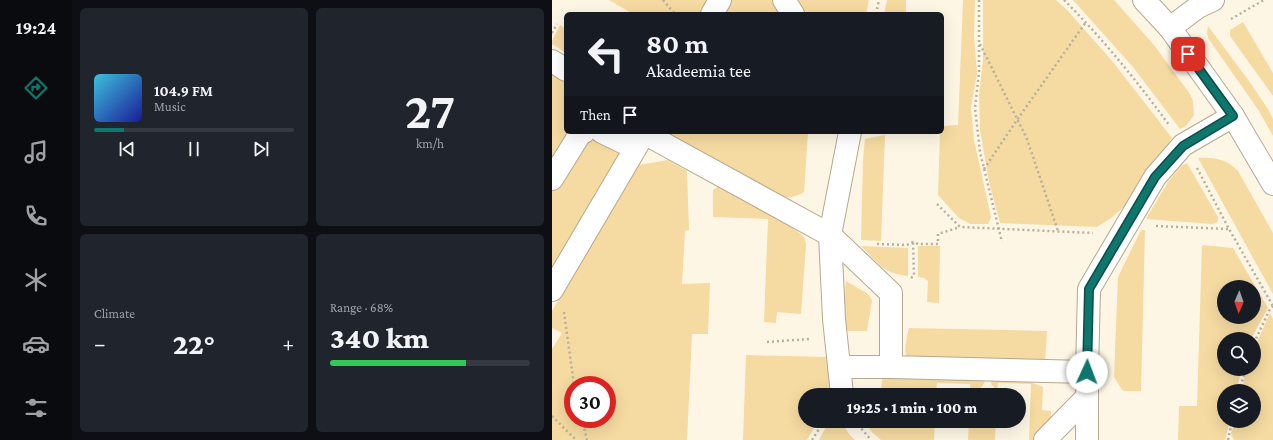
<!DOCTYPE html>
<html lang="en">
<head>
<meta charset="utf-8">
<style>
	body { margin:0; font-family:"Crimson Pro",serif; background:#20242c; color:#f1f3f6; height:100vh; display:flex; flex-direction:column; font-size:15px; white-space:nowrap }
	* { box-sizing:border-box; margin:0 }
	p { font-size:13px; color:#9ea1a6 }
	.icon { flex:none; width:22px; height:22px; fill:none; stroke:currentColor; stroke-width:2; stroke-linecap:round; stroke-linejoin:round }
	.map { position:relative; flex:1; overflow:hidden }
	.details { display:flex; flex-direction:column; gap:8px; padding:8px; background:#0d0f14; width:480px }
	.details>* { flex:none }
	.top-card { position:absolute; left:12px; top:12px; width:380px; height:122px; border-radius:6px; box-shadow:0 4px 16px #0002; background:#171b24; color:#f1f3f6; overflow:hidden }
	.needle { width:26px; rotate:182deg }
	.buttons { position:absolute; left:665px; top:280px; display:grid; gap:8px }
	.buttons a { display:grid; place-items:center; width:44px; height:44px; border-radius:50%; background:#171b24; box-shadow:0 4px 16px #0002; font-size:20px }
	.speed { position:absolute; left:12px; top:376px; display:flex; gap:8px; font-size:20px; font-weight:700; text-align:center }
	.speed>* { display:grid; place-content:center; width:52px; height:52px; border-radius:50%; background:#171b24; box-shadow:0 4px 16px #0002; line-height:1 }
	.speed .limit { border:6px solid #d22; background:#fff; color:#111 }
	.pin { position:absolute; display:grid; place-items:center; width:34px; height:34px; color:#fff; margin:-17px; border-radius:8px; box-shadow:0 2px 6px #0006 }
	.me { position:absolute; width:44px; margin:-22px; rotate:2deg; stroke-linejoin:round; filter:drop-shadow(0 0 3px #0008) }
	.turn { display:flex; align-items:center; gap:14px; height:84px; padding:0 16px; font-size:18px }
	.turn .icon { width:52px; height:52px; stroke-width:2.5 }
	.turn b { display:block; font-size:28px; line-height:34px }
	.then { display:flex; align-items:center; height:38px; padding:0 16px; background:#0003; gap:8px; font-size:15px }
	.big { font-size:30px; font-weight:800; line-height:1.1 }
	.details .tile { flex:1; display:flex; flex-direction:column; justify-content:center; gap:6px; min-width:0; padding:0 14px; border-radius:6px; background:#20242c }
	.details .dial { align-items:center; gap:0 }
	.dial b { font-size:52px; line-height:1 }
	.song { display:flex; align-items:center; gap:12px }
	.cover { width:48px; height:48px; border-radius:6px; background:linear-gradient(135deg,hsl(190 70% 55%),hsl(240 70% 35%)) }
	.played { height:4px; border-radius:2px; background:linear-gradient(90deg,#0f766e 15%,#363941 15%) }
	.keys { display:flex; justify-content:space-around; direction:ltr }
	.heat { display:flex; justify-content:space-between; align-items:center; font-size:22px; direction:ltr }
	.charge { height:6px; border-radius:3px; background:linear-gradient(90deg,#34c759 68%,#363941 0) }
	.details .tiles { flex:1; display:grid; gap:8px; grid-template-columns:repeat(2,1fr) }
	.trip { position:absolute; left:246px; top:388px; width:228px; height:40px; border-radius:20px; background:#171b24; box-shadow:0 4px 16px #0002; font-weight:800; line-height:40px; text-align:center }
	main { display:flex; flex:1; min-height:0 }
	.dock { display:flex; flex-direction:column; width:72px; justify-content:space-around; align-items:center; background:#090b0e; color:#9ea1a6 }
	.dock .icon { width:28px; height:28px }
	.dock .current { color:#0f766e }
	.dock b { font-size:18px; color:#f1f3f6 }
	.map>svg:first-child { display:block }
</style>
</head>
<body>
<main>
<nav class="dock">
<b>19:24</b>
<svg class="icon current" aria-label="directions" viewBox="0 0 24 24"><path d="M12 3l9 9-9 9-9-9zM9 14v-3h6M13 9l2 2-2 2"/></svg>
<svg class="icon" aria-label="music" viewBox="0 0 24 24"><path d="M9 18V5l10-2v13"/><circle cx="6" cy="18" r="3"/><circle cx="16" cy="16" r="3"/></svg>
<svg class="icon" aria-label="phone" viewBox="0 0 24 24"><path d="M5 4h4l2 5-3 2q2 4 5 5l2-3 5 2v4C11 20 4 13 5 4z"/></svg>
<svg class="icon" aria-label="climate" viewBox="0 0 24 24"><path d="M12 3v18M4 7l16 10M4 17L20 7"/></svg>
<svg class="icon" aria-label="car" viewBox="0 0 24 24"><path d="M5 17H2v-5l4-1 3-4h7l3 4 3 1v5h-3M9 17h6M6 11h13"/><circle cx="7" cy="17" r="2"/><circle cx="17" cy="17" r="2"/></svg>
<svg class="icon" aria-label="filters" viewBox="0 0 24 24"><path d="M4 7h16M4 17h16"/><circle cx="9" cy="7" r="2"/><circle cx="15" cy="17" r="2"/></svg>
</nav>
<section class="details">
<div class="tiles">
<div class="tile">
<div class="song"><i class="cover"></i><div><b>104.9 FM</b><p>Music</p></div></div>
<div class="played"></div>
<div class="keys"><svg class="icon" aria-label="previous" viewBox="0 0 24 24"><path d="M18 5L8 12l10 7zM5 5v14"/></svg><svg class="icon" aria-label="pause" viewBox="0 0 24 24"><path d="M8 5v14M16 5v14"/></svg><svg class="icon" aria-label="next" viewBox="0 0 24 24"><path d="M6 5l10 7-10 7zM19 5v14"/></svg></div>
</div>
<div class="tile dial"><b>27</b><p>km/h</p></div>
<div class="tile"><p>Climate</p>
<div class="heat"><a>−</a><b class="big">22°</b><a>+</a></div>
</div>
<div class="tile"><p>Range · 68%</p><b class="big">340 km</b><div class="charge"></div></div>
</div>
</section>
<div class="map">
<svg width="721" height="440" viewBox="0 0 721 440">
	<rect width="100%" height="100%" fill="#fef6e5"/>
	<g fill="#f5daa1" fill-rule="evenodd">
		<polygon points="57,0 156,0 149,14 81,14"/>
		<polygon points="180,0 317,0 314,14 173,14"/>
		<polygon points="335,0 354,0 354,14 332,14"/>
		<polygon points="411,0 423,0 422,36 425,73 419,108 422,140 439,217 436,224 418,224 407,218 386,195 388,132 390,132 390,126 406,125"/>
		<polygon points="431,0 504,0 515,10 561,62 620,138 574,205 559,218 545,227 448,223 437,182 428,130 427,94 431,60"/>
		<polygon points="521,0 562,0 602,45 638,94 641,101 642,115 634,126 628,129 581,67"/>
		<polygon points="691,22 721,73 721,96 678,36 678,30"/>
		<polygon points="8,25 14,29 14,53 0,44 0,41"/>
		<polygon points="656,26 697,81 716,109 721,119 721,136 707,111 656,38 655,32"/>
		<polygon points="0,73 14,82 14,132 20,132 0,163"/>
		<path d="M 111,132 L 256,132 L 252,192 C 242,198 235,198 224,197 Z"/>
		<polygon points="333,135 329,241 309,240 311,159 313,139"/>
		<polygon points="39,138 47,139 67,151 68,156 0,270 0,182 33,142"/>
		<path d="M 646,158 C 662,157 675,159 686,171 L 721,233 L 721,294 Z"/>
		<path d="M 116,160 L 135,171 L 137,230 L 133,231 L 130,284 L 158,283 L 156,334 L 140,334 L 135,440 L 0,440 L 0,349 L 10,333 L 0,328 L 0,311 L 87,165 ZM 21,385 L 55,385 L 55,419 L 21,419 Z"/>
		<polygon points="635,163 666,217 666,222 660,224 594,219 616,182 629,166"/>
		<polygon points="167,186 217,212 249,234 253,239 254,245 249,314 225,312 224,323 212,322 216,219 161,217 161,190"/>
		<polygon points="589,230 593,230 589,391 571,391 562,377 566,277"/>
		<path d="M 650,245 L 681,248 L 716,308 L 699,339 L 672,339 L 672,369 L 690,369 L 684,391 L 672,391 L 672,421 L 678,421 L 673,440 L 626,440 L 627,406 L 645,406 ZM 672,287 L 702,287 L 702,317 L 672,317 Z"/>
		<path d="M 309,246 L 356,248 L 356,276 C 330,273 326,263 309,246 Z"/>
		<polygon points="366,246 388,246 387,303 375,302 376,281 372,278 366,277"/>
		<polygon points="294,281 316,294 320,300 315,331 296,331 291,326 290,309"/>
		<polygon points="718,313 721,319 721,440 682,440 679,434 683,421 702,421 702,391 691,391 692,378 695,369 702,369 702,349"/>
		<path d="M 357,328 L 495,331 L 493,363 L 355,358 C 351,349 355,337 357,328 Z"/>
		<polygon points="194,355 277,357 279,395 253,395 253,421 266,421 255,440 191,440"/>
		<polygon points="379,377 428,378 433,382 426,392 426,395 418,395 418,384 385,383 384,395 310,395 310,392 329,392 330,379"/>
		<polygon points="440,379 471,379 491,387 490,410 499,411 499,423 487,440 477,440 479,384 446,383 445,390 439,384"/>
		<polygon points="277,421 289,421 297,434 303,440 267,440"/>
		<polygon points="312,421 383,421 382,440 329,440 320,432"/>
		<polygon points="417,421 444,421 443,440 416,440"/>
	</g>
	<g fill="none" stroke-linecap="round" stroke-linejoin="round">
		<defs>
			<g id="minor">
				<polyline points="232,0 241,14"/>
				<polyline points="160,14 168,0"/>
				<polyline points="618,28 646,7 661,0"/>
				<polyline points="0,61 14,70"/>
				<polyline points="50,132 83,148"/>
				<polyline points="92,133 278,235 339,293 339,367 535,372 535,440"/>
				<polyline points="0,179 28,134 32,132"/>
				<polyline points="0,290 93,132"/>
				<polyline points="287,367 339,367"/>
				<polyline points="535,372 537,289 603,177 631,145 681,116"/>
				<polyline points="290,394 282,319 278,235 298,132"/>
				<polyline points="493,440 535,397"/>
			</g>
			<polyline id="major" points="592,0 618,28 681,116 721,184"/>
		</defs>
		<use href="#minor" stroke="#b5a88e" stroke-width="24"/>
		<use href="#major" stroke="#b5a88e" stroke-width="24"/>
		<g stroke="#b6afa1" stroke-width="2.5" stroke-dasharray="2 3" stroke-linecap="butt">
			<polyline points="111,0 123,14"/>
			<polyline points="427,0 427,72 423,108 428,152 450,242"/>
			<path d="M 512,0 C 551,39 585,81 617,125"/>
			<polyline points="324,14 327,0"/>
			<polyline points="679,19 712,0"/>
			<polyline points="0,33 5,24"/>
			<polyline points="428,44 475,139 506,231"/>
			<polyline points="645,168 677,229 721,306"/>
			<polyline points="432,169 465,120 534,22"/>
			<polyline points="385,204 408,227 541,233"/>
			<polyline points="604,226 676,229"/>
			<polyline points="325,244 355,245 361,242 366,244 386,244 386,234 408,227"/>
			<polyline points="359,278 362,276 361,242"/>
			<polyline points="12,312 22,385"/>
			<polyline points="215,342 258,339"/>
			<polyline points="702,343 717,311 721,306"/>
			<polyline points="687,391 694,369"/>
			<polyline points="0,416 24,440"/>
			<polyline points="30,419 35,440"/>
			<polyline points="303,421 319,440"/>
			<polyline points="260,440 272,421"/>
			<polyline points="676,440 680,421"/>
		</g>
		<use href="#minor" stroke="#fff" stroke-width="22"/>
		<use href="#major" stroke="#fff" stroke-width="22"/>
	</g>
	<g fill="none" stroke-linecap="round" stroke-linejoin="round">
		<defs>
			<polyline id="route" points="535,372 537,289 603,177 631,146 681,116 636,54"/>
		</defs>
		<use href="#route" stroke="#0a4d48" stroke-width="10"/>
		<use href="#route" stroke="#0f766e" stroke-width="7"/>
	</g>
</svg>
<div class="buttons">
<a><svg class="needle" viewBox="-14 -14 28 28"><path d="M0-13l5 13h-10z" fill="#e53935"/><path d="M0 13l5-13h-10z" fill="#9ea1a6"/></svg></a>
<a><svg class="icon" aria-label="search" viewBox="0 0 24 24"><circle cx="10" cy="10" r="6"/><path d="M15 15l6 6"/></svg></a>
<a><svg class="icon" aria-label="layers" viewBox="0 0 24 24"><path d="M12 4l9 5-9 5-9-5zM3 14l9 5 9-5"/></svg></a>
</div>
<div class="speed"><div class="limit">30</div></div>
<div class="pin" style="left:636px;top:54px;background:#d93025"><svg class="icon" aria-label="arrive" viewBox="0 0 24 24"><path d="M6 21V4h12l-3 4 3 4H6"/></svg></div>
<svg class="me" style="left:535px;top:372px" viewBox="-20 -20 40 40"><circle r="19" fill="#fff"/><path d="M0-13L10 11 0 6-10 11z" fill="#0f766e"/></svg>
<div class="trip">19:25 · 1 min · 100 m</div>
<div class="top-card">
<div class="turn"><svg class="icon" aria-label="left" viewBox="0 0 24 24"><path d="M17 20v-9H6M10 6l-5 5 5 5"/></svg><div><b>80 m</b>Akadeemia tee</div></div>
<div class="then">Then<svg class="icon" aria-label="arrive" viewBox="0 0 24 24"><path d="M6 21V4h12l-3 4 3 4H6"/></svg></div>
</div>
</div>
</main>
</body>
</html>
